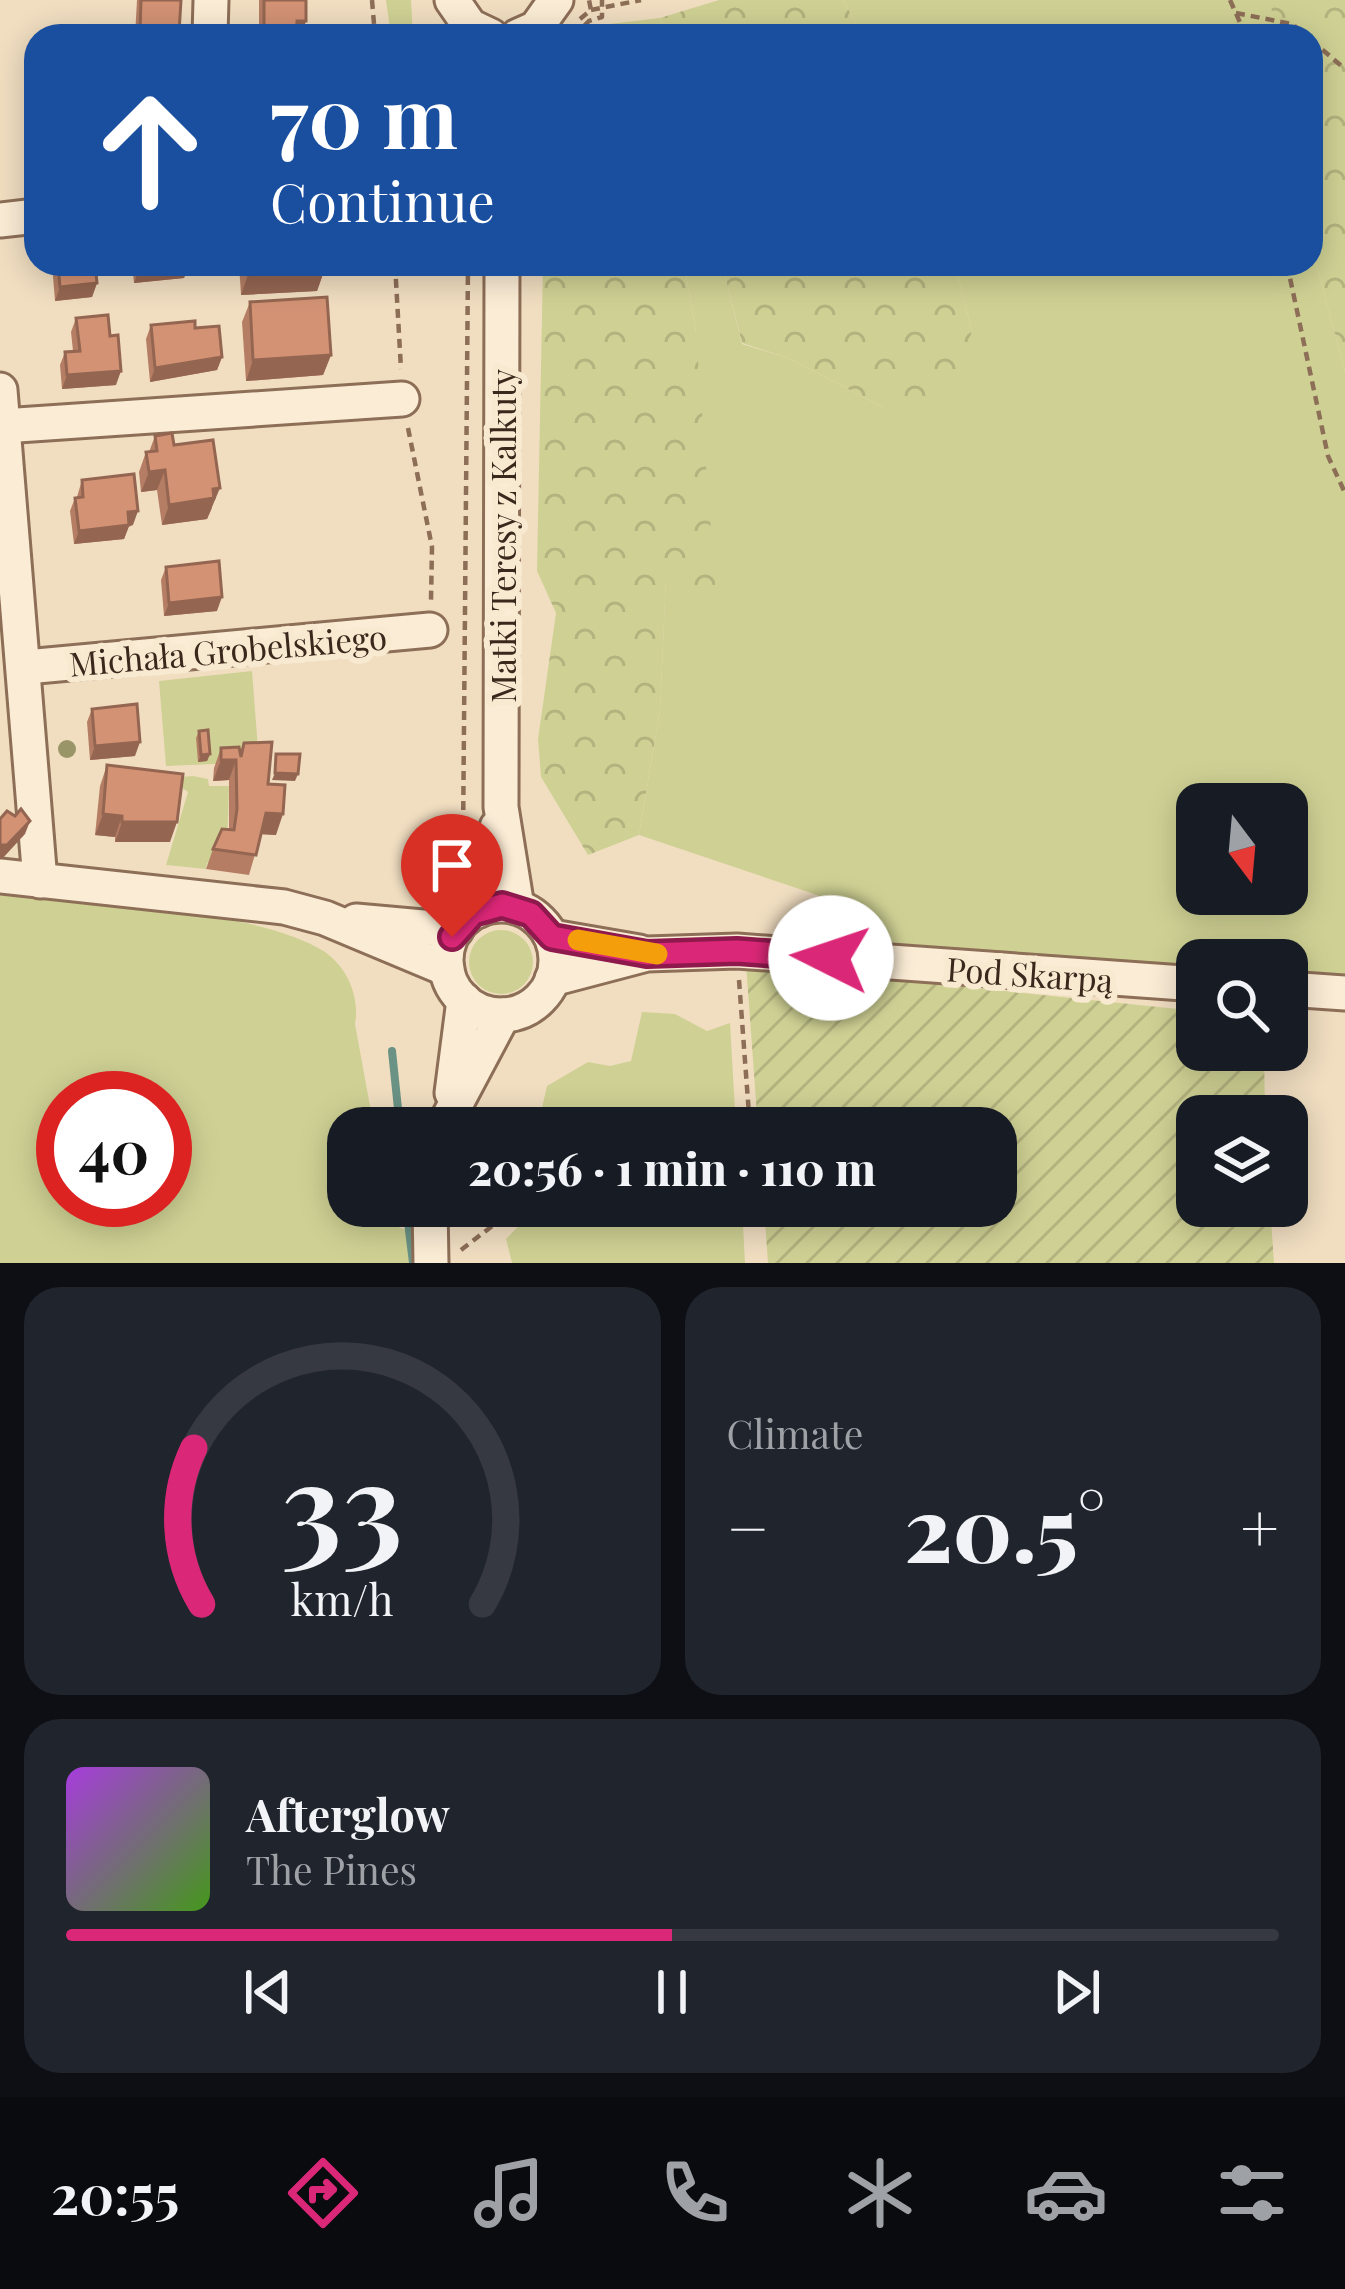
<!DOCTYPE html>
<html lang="en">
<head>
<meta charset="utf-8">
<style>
	body { margin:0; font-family:"Playfair Display",serif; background:#20242c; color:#f1f3f6; height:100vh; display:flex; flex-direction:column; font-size:45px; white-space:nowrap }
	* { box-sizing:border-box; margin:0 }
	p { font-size:39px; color:#9ea1a6 }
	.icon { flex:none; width:66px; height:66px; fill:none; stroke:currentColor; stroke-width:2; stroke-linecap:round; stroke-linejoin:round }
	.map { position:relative; height:1263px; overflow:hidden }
	.details { display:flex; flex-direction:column; gap:24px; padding:24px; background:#0d0f14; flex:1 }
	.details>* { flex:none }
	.hud { position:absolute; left:24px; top:24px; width:1299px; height:252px; border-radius:36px; box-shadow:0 6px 30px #0003; background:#1a4fa0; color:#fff; overflow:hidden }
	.needle { width:78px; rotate:164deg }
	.buttons { position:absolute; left:1176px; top:783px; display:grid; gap:24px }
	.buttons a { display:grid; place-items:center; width:132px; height:132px; border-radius:24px; background:#171b24; box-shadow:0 6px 30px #0003; font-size:60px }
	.speed { position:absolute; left:36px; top:1071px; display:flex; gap:24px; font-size:60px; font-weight:700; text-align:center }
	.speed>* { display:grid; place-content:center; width:156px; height:156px; border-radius:50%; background:#171b24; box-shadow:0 6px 30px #0003; line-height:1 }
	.speed .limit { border:18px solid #d22; background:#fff; color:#111 }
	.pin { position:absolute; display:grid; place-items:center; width:102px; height:102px; color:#fff; margin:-123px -51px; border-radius:50% 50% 50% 0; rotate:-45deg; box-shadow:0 0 12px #0007 }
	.pin .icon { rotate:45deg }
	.me { position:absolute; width:132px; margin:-66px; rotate:274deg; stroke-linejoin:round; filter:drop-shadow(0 0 9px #0008) }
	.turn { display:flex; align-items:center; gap:42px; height:252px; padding:0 48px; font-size:54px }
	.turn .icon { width:156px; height:156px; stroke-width:2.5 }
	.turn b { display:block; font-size:84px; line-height:102px }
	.big { font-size:90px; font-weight:800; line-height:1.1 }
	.details .widget { flex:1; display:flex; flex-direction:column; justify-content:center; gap:18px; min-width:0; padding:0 42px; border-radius:36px; background:#20242c }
	.details .dial { align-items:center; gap:0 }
	.dial svg { height:312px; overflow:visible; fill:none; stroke:#363941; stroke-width:7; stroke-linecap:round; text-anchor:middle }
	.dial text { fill:#f1f3f6; stroke:none }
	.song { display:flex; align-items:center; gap:36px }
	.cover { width:144px; height:144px; border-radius:18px; background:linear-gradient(135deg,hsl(280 70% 55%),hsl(100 70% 35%)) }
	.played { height:12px; border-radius:6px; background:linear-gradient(90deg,#db2777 50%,#363941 50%) }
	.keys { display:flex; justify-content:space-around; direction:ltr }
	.heat { display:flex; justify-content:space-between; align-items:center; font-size:66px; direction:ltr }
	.details .tiles { flex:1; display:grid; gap:24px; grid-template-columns:1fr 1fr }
	.widget:last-child { grid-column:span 2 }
	.trip { position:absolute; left:327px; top:1107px; width:690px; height:120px; border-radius:36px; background:#171b24; box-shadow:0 6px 30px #0003; font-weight:800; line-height:120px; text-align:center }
	.tab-bar { display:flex; height:192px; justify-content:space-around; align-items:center; background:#090b0e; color:#9ea1a6 }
	.tab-bar .icon { width:84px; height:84px }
	.tab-bar .on { color:#db2777 }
	.tab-bar b { font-size:54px; color:#f1f3f6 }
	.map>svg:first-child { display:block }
</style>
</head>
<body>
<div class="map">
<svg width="1345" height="1263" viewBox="0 0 1345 1263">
	<defs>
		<pattern id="forest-crowns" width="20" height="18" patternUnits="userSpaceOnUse" patternTransform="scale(3)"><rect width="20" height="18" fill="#cfd194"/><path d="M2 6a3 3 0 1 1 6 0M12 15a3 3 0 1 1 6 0" fill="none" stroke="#b3b37f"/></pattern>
		<pattern id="garden-furrows" width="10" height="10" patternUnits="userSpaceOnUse" patternTransform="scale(3)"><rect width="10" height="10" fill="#cfd194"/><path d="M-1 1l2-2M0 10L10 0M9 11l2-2" fill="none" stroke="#b3b37f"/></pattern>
	</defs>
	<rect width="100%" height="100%" fill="#f1dec1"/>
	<g fill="#cfd194" fill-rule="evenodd">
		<polygon points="386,0 411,0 413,36 391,36"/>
		<polygon points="843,0 1274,0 1275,36 863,36"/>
		<polygon points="660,18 665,36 590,36 601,25"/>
		<path d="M 1311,245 L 1345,371 L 1345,978 L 1287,975 L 1287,960 L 1197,960 L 1197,969 L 898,951 L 865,932 L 832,900 L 639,835 L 660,710 L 666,578 L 696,333 L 684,264 L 722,264 L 742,344 L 788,358 L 885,408 L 972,331 L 955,264 L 1311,264 ZM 1197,804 L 1287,804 L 1287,894 L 1197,894 Z"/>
		<polygon points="252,671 259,762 166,766 159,681"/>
		<polygon points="193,776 208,779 209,786 229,786 227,850 207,863 206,869 166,865 188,792 168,778"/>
		<path d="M 0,892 C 82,902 259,909 325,952 C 348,968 360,998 355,1024 L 374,1128 L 348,1128 L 348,1206 L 387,1206 L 391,1224 L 408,1231 L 411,1263 L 0,1263 ZM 63,1098 L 165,1098 L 165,1200 L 63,1200 Z"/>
		<circle cx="501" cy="962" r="32"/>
		<polygon points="642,1012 675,1014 707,1031 730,1023 736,1128 522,1128 542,1108 547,1086 588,1062 610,1066 631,1061"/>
		<polygon points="538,1206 742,1206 745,1263 512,1263 506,1239"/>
	</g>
	<g fill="url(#forest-crowns)">
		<polygon points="719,0 843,0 863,36 665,36 660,18"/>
		<polygon points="1272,0 1345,0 1345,371 1311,245 1311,36 1271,36"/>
		<polygon points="543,264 684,264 696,333 716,596 695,603 666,580 660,710 639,835 588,855 541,777 538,739 556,613 537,571"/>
		<polygon points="722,264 955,264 972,331 951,398 930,411 885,408 788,358 742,343"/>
	</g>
	<polygon fill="url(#garden-furrows)" points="746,964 1197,1011 1197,1050 1264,1050 1265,1116 1197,1116 1197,1206 1270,1206 1274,1263 768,1263 764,1206 996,1206 996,1128 758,1128"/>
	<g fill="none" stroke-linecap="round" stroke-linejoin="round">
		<g stroke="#6a9385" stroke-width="8">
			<polyline points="392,1051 400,1128"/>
			<polyline points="406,1206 413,1263"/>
		</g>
		<defs>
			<g id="minor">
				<polyline points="452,0 470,26 491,36"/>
				<polyline points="210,36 211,0"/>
				<polyline points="518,36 536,28 556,0"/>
				<polyline points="0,220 36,216"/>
				<polyline points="502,264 501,807 517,907"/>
				<polyline points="0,390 40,881"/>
				<polyline points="3,426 402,399"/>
				<polyline points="26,667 430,630"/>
				<polyline points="0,876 284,907 325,918 447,969"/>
				<circle cx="501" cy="960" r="55"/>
				<polyline points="479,910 497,827"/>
				<polyline points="356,921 456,930"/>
				<polyline points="552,937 639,952"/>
				<polyline points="552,979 647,954 737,951 1197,984"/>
				<polyline points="1287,989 1345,993"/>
				<polyline points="452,1093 464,1000"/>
				<polyline points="443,1128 503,1015"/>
				<polyline points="430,1206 431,1263"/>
			</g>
		</defs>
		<use href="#minor" stroke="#8d6e57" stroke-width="39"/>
		<g stroke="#8d6e57" stroke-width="4.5" stroke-dasharray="9 6" stroke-linecap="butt">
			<polyline points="372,0 375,36"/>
			<polyline points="1230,0 1246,36"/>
			<polyline points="591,10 641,0"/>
			<polyline points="1236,13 1292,24 1307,36"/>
			<polyline points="580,19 591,10 589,0"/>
			<polyline points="574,36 589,21 602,17 602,0"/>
			<polyline points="1311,40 1345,69"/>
			<polyline points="395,264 401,369"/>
			<polyline points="1287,264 1328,456 1345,493"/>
			<polyline points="408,428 432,547 431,600"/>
			<polyline points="463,840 468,264"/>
			<polyline points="452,867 460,851"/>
			<polyline points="1208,956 1267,960"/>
			<polyline points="739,980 750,1128"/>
			<polyline points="461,1250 518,1206"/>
		</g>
		<use href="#minor" stroke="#fbecd5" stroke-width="33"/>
	</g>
	<circle fill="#999569" cx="67" cy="749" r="9"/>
	<g fill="#b57e64">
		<polygon points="137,0 181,0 178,36 135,36"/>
		<polygon points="259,0 306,0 301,35 259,36"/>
		<polygon points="52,264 95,264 97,283 92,297 55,301"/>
		<polygon points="132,264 189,264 184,278 134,283"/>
		<polygon points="239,264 324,264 324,271 317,291 241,295"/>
		<polygon points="250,302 331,355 323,375 246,381 242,322"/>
		<polygon points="76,318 116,385 62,389 60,365 65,352 73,351 71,332"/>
		<polygon points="151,325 195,328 222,357 217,370 150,382 146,339"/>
		<polygon points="155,436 174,445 212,508 207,519 162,525 157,490 141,492 139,472 146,452 149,452"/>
		<polygon points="82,480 133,525 129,526 124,539 74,544 70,511 75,498 77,497"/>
		<polygon points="166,567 217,611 164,616 161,580"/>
		<polygon points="92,709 135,756 90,760 87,722"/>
		<polygon points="199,731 210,754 207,761 198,762 196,738"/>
		<polygon points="244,743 268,784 276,835 261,834 249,875 206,869 213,849 229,829 229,780 213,781 214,768 221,748 240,752"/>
		<polygon points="107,765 170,842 115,842 115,837 95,835 100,786"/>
	</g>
	<g fill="#946651">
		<polygon points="297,21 306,21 301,35 292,35"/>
		<polygon points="140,31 179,33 178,36 138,36"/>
		<polygon points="189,264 184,278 134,283 139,269"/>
		<polygon points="324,271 317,291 241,295 248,275"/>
		<polygon points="97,283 92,297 55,301 60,287"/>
		<polygon points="331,355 323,375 246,381 253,360"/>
		<polygon points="222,357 217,370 150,382 155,368"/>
		<polygon points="121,371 116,385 62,389 67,375"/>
		<polygon points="165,470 157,490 141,492 149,472"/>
		<polygon points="220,488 207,519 162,525 169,505 213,489"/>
		<polygon points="138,511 133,525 129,526 124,539 74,544 79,531 128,512"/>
		<polygon points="222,597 217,611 164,616 169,603"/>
		<polygon points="140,742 135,756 90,760 95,746"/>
		<polygon points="210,754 207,761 198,762 201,755"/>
		<polygon points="221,760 236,760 229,780 213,781"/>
		<polygon points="275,773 298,774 295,781 272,780"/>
		<polygon points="266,813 283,814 276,835 258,834"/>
		<polygon points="103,814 122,816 115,837 95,835"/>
		<polygon points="30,821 25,834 2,859 0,859 0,845"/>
		<polygon points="122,822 177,822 170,842 115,842"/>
	</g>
	<g fill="#d39274" stroke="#946651" stroke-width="3">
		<polygon points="141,0 181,0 179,33 140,31"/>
		<polygon points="264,0 306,0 306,21 297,21 296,36 264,36"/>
		<polygon points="58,264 95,264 97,283 60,287"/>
		<polygon points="139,264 189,264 139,269"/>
		<polygon points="248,264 324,264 324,271 248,275"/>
		<polygon points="327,297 331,355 253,360 250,302"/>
		<polygon points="108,315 110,336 118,335 121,371 67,375 65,352 80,351 76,318"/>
		<polygon points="195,321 195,328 219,326 222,357 155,368 151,325"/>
		<polygon points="172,433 174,445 213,440 220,488 213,489 214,498 169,505 165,470 149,472 146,452 157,451 155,436"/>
		<polygon points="134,474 138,511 128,512 129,525 79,531 75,498 83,497 82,480"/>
		<polygon points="219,561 222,597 169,603 166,567"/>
		<polygon points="137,704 140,742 95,746 92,709"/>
		<polygon points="208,730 210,754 201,755 199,731"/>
		<polygon points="272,742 268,784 285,785 283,814 266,813 256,855 213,849 222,829 234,830 237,809 236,760 221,760 221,748 239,747 241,757 244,743"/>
		<polygon points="276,754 300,754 298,774 275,773"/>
		<polygon points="107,765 183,774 177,822 122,822 122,816 103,814"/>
		<polygon points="21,809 30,821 7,845 0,845 0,819 7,811 15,816"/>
	</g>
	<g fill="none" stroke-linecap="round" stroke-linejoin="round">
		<defs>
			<polyline id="route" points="452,937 473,913 502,905 531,914 552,937 647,954 737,951 831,958"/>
		</defs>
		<use href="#route" stroke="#8e194d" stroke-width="30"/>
		<use href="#route" stroke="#db2777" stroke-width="21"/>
		<polyline stroke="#f59e0b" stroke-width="21" points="578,940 657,954"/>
	</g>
	<g text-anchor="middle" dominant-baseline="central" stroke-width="12" stroke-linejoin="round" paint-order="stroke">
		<g font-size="33" fill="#3b281c" stroke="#f8e9d1">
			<text transform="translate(502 536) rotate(-90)">Matki Teresy z Kalkuty</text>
			<text transform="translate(228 649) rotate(-5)">Michała Grobelskiego</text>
			<text transform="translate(1030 973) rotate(4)">Pod Skarpą</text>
		</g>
	</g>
</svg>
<div class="buttons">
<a><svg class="needle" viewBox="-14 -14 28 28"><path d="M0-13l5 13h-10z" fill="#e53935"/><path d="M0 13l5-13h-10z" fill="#9ea1a6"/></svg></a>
<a><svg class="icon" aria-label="search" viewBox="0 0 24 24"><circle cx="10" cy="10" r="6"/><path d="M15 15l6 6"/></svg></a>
<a><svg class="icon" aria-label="layers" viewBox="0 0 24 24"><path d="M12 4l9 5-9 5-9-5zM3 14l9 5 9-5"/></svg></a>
</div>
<div class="speed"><div class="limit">40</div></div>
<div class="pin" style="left:452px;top:937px;background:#d93025"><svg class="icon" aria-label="arrive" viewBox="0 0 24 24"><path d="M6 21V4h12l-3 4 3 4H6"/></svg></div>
<svg class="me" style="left:831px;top:958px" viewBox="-20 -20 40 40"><circle r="19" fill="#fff"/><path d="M0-13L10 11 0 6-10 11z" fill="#db2777"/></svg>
<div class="trip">20:56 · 1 min · 110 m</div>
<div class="hud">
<div class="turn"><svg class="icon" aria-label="ahead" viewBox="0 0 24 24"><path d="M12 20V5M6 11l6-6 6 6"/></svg><div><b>70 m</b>Continue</div></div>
</div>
</div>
<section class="details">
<div class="tiles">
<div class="widget dial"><svg viewBox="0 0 100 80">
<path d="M14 69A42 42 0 1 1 86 69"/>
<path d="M14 69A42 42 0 0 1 12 29" stroke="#db2777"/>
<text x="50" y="56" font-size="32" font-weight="700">33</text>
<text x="50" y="72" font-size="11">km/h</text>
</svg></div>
<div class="widget"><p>Climate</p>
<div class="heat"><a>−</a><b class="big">20.5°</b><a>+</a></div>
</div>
<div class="widget">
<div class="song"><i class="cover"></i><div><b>Afterglow</b><p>The Pines</p></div></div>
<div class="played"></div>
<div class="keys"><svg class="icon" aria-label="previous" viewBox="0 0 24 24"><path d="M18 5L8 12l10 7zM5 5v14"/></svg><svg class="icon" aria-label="pause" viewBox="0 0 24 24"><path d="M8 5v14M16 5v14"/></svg><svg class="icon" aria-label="next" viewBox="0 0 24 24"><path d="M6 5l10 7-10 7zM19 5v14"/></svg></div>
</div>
</div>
</section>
<nav class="tab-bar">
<b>20:55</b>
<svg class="icon on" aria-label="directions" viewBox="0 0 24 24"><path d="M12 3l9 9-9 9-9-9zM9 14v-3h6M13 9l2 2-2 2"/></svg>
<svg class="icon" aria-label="music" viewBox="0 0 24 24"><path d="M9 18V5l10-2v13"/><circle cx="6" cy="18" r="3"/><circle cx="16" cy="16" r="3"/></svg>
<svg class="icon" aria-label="phone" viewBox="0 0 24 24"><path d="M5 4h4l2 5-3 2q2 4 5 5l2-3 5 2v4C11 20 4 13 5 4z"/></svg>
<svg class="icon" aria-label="climate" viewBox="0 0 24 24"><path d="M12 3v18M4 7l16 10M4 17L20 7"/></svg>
<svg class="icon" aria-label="car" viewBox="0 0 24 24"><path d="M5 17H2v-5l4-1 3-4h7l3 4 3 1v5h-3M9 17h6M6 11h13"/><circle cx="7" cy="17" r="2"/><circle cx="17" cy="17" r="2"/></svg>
<svg class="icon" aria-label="filters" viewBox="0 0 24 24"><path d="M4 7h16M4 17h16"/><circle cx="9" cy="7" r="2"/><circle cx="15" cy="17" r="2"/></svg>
</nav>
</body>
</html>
